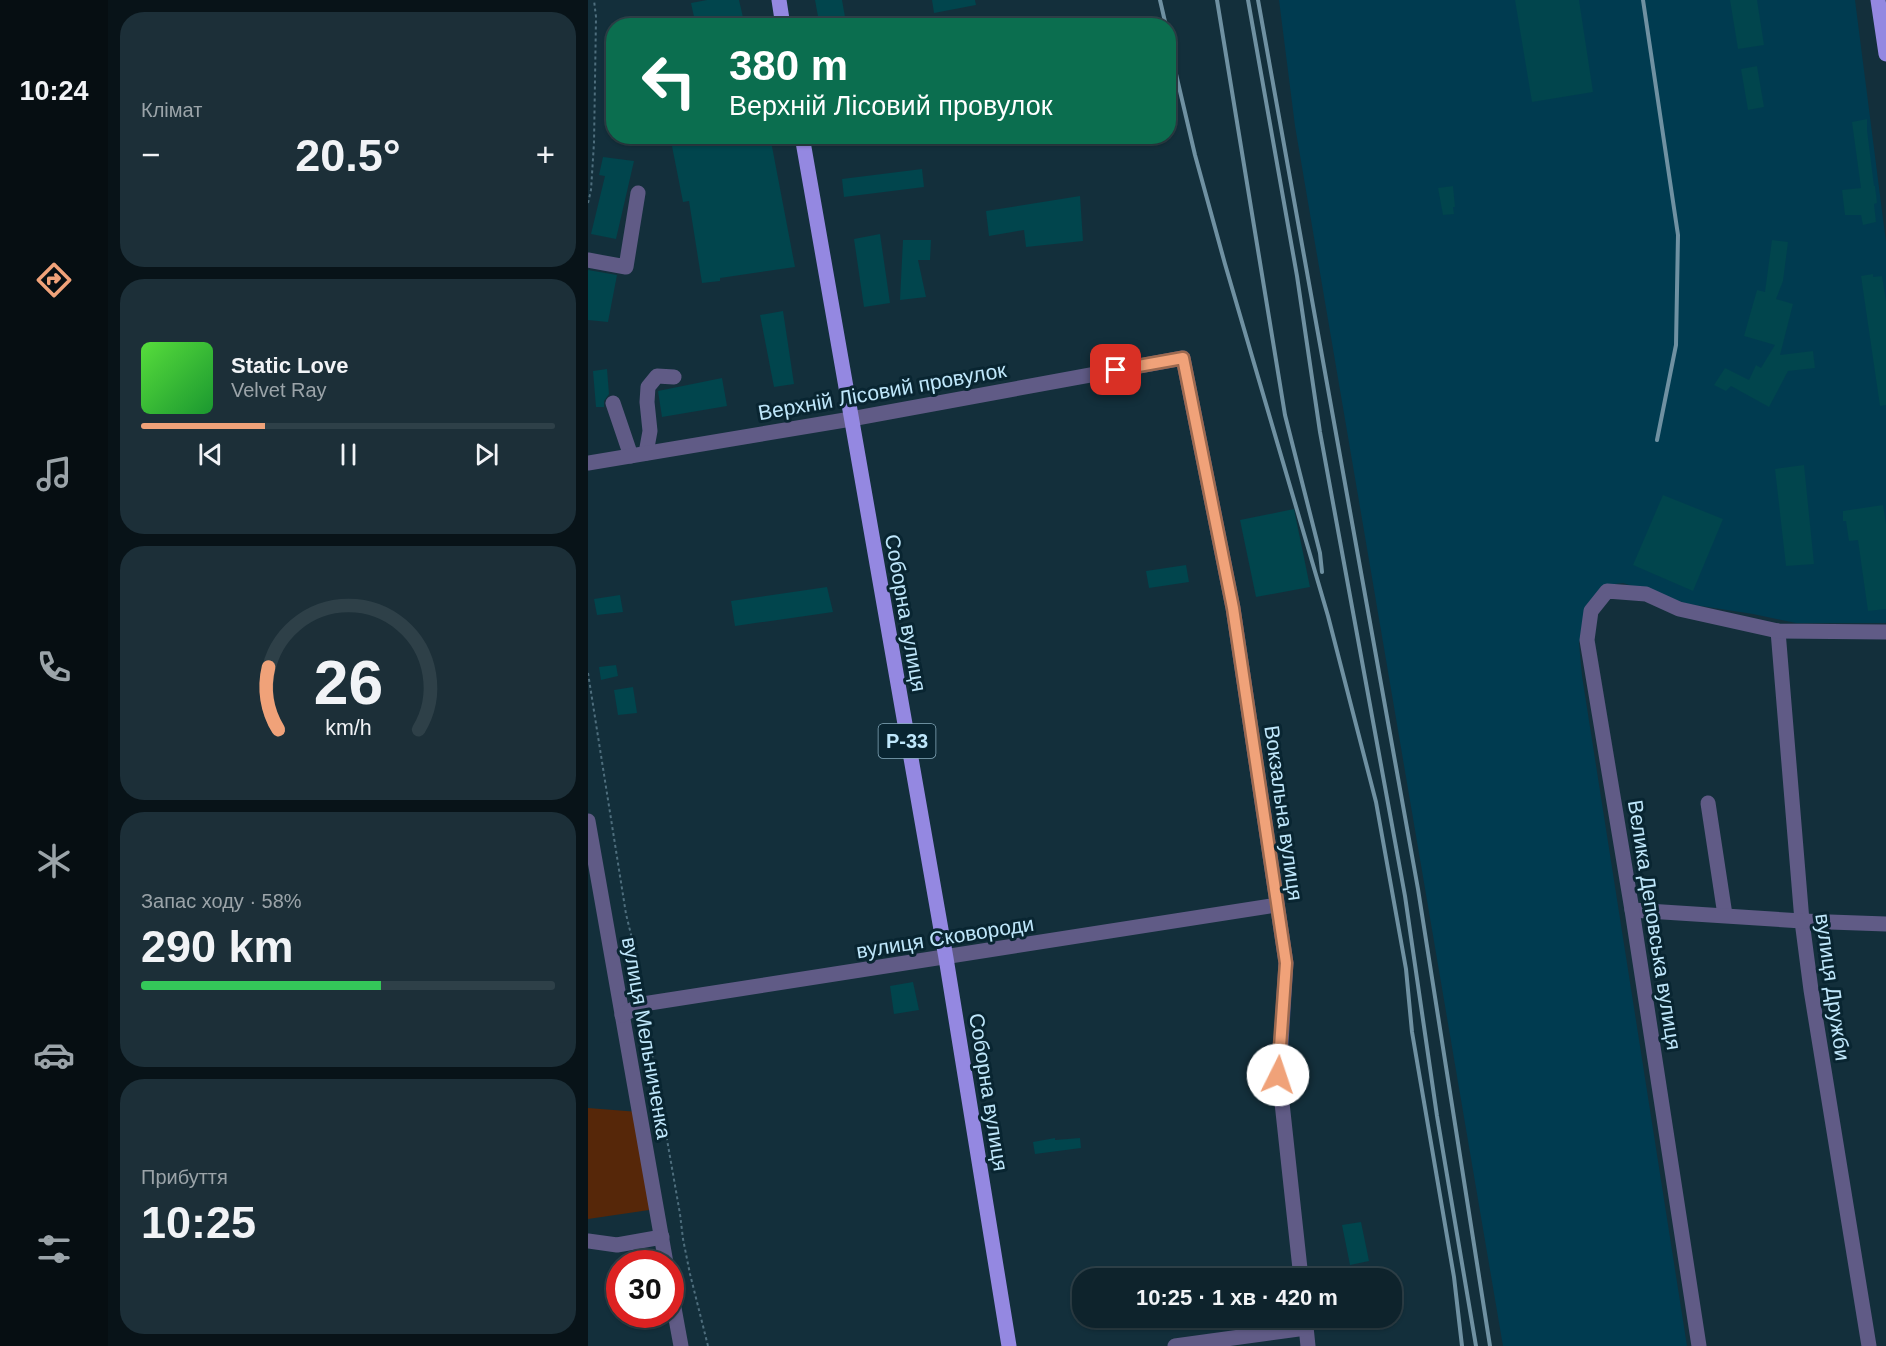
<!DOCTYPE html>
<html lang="uk">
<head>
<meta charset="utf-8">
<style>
	body { margin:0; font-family:Helvetica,sans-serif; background:#1c2f38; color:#f1f3f6; height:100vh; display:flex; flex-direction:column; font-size:22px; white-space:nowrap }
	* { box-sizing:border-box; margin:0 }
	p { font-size:20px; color:#9ba4a9 }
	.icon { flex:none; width:33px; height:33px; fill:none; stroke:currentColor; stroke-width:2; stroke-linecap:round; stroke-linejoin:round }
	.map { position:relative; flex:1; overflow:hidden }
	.details { display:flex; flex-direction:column; gap:12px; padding:12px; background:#081318; width:480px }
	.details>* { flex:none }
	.top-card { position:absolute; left:18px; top:18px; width:570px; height:126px; border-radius:24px; box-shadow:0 2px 4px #0004,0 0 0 2px #2e4048; background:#0b6e4f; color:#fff; overflow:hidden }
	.speed { position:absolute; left:18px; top:1250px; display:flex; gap:12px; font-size:30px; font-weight:700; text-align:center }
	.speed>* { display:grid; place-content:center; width:78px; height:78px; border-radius:50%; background:#0e232c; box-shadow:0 2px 4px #0004,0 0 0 2px #2e4048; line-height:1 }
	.speed .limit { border:9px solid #d22; background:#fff; color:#111 }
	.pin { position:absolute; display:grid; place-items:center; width:51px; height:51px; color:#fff; margin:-26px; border-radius:12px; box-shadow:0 3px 9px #0006 }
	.me { position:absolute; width:66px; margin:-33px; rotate:4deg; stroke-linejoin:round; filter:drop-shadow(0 0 4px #0008) }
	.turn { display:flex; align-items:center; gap:21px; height:126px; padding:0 24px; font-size:27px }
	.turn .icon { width:78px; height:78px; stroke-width:2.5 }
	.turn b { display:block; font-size:42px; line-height:51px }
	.big { font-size:45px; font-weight:700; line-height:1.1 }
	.details .card { flex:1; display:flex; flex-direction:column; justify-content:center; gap:9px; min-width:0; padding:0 21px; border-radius:24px; background:#1c2f38 }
	.details .dial { align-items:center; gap:0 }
	.dial svg { height:156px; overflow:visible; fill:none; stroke:#2e4048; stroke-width:7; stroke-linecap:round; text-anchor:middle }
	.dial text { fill:#f1f3f6; stroke:none }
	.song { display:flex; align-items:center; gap:18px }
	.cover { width:72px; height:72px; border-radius:9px; background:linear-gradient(135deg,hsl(110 70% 55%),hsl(130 70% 35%)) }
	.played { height:6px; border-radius:3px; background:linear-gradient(90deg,#f0a279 30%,#2e4048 30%) }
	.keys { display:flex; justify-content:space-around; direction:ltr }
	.heat { display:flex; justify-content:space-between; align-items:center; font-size:33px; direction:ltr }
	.charge { height:9px; border-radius:4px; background:linear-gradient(90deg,#34c759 58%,#2e4048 0) }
	.trip { position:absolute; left:484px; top:1268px; width:330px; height:60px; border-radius:24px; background:#0e232c; box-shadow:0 2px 4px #0004,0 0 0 2px #2e4048; font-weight:700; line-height:60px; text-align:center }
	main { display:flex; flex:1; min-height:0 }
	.tabs { display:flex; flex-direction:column; width:108px; justify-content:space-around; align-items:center; background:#060e12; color:#9ba4a9 }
	.tabs .icon { width:42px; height:42px }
	.tabs .active { color:#f0a279 }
	.tabs b { font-size:27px; color:#f1f3f6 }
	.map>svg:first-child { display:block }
</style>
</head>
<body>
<main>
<nav class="tabs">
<b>10:24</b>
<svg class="icon active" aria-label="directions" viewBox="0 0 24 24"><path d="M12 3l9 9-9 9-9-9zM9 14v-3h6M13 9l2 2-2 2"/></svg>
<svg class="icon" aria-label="music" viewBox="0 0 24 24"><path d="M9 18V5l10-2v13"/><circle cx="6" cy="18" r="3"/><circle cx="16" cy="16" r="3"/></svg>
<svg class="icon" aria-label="phone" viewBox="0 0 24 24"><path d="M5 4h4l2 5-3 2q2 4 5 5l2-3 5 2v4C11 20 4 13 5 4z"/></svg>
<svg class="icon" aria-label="climate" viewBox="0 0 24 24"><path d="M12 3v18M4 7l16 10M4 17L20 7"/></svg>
<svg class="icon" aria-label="car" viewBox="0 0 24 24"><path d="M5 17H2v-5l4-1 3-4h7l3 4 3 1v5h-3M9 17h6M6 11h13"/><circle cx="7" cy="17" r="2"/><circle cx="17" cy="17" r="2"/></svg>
<svg class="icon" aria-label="filters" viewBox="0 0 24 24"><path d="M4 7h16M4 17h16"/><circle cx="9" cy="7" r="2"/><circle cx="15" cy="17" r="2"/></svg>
</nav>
<section class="details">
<div class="card"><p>Клімат</p>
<div class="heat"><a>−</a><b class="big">20.5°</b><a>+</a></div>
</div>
<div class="card">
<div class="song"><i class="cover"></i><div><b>Static Love</b><p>Velvet Ray</p></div></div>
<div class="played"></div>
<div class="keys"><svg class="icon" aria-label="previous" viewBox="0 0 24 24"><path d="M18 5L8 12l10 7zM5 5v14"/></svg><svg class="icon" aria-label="pause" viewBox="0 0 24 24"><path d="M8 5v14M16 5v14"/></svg><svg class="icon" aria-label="next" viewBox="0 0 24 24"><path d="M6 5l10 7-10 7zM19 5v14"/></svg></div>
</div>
<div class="card dial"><svg viewBox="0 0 100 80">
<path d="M14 69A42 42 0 1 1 86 69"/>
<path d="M14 69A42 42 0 0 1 9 37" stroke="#f0a279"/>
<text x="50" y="56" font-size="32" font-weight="700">26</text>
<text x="50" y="72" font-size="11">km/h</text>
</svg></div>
<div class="card"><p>Запас ходу · 58%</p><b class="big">290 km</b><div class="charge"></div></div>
<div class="card"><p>Прибуття</p><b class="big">10:25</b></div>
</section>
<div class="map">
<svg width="1298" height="1346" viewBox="0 0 1298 1346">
	<rect width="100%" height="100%" fill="#132f3b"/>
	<polygon fill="#003b50" points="691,0 1267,0 1298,242 1298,623 1208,623 1165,614 1100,604 1035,583 1018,585 1004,604 991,643 994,676 1099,1346 915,1346 707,126"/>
	<polygon fill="#562709" points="0,1108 51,1112 68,1209 0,1219"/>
	<g fill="#01454d">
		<polygon points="119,0 151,0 157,26 108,26 103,3"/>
		<polygon points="227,0 254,0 257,17 231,22"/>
		<polygon points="344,0 387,0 388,5 346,13"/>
		<polygon points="927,0 991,0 1005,92 944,102"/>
		<polygon points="1142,0 1169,0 1176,45 1150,49"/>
		<polygon points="1169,66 1176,107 1160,110 1153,69"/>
		<polygon points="1279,119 1279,130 1286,186 1287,186 1289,203 1286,204 1288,222 1275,225 1273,215 1257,215 1254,190 1273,188 1264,122"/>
		<polygon points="82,136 182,136 207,267 132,278 132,281 114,283 101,201 95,202"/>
		<polygon points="15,157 46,161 28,239 3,234 17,176 11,175"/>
		<polygon points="334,169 336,187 256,197 254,179"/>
		<polygon points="865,186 867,207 865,207 866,214 855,215 850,188"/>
		<polygon points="492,196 495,241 438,247 436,230 401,236 398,211"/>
		<polygon points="292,234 302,303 276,307 266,239"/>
		<polygon points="315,240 343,240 342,260 330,260 338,297 312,300"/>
		<polygon points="1184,240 1200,242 1195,281 1188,299 1205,304 1192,355 1225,351 1227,368 1200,371 1181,407 1143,386 1138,391 1126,385 1137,368 1161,380 1168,365 1173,368 1187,345 1156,336 1169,290 1177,292"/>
		<polygon points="0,270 29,275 20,322 0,320"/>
		<polygon points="1285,274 1285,277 1294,276 1298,301 1298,405 1292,406 1273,276"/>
		<polygon points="195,311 206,384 186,387 172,315"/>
		<polygon points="19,369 21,394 16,401 16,407 8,407 5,371"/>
		<polygon points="134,378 139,406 74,417 70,391"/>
		<polygon points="1216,465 1226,564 1198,566 1187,469"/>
		<polygon points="1075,495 1135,519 1105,591 1045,565"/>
		<polygon points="1295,505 1298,524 1298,609 1280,611 1270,540 1261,541 1258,521 1255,521 1255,511"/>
		<polygon points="706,509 722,587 668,597 652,520"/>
		<polygon points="598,565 601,582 561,588 558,571"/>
		<polygon points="239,587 245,612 147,626 143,601"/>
		<polygon points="32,595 35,612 9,615 6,599"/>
		<polygon points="28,665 30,676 13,680 11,667"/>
		<polygon points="45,687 49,713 30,715 26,690"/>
		<polygon points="325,982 331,1010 306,1014 302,986"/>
		<polygon points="467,1138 467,1140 492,1138 493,1148 447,1154 445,1142"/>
		<polygon points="773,1222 781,1261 762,1265 754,1225"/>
	</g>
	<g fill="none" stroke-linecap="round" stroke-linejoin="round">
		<g stroke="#4e6e7d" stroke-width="2" stroke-dasharray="3 3" stroke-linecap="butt">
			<polyline points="0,203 3,190 6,143 8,17 6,0"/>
			<polyline points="0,673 38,914 47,951 51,990"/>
			<polyline points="58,1019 92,1214 95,1239 102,1274 120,1346"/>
		</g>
		<g stroke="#605b86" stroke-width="15">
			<polyline points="0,260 38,267 50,193"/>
			<polyline points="25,403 43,456"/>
			<polyline points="58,453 62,431 59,402 60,387 69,376 86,377"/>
			<polyline points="0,463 263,419 595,358 645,608 698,963 691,1075 713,1278"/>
			<polyline points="1190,631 1214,921 1223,990 1281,1346"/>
			<polyline points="1120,803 1137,915"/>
			<polyline points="0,821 78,1263"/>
			<polyline points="1044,910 1214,921 1298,924"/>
			<polyline points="34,1015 55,1004 689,905"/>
			<polyline points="0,1241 29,1245 74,1237"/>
			<polyline points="82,1286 93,1346"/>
			<polyline points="717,1317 720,1346"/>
			<polyline points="587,1346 718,1328"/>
			<polyline points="1111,1346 1044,910 999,640 1003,611 1019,591 1058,594 1091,609 1190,631 1298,632"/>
		</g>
		<g stroke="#9488e1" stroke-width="15">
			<polyline points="191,0 195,26"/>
			<polyline points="1290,0 1298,54"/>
			<polyline points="214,136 358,958 421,1346"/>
		</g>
		<g stroke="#6f91a2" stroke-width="4">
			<polyline points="572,0 578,26"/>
			<polyline points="629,0 697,415 732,553 734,572"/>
			<polyline points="660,0 709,276 732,432 817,896 849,1116 888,1346"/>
			<polyline points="670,0 830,889 902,1346"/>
			<polyline points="1055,0 1090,235 1088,345 1069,440"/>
			<polyline points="580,40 607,155 637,264 740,616 788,802 818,969 824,1032 866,1277 874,1346"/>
		</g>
	</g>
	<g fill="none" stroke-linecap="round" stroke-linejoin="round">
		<defs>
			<polyline id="route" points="528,370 595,358 645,608 698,963 690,1075"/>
		</defs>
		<use href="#route" stroke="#9c694f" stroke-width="15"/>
		<use href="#route" stroke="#f0a279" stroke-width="10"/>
	</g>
	<g text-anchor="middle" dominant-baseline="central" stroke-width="6" stroke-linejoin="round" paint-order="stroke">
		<rect fill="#092531" stroke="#88adbe" stroke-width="1.5" x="290.5" y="724" width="57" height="34" rx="4.5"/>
		<g font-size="20" font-weight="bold" fill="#bfe7fb">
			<text x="319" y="741">Р-33</text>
		</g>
		<g font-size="21" fill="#bfe7fb" stroke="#092531">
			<text transform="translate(294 391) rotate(-10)">Верхній Лісовий провулок</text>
			<text transform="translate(318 613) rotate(80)">Соборна вулиця</text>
			<text transform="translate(696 813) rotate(82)">Вокзальна вулиця</text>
			<text transform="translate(1067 925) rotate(81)">Велика Деповська вулиця</text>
			<text transform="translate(357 937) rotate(-9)">вулиця Сковороди</text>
			<text transform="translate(1245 987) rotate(82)">вулиця Дружби</text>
			<text transform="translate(59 1038) rotate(80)">вулиця Мельниченка</text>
			<text transform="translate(401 1092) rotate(81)">Соборна вулиця</text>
		</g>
	</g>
</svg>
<div class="speed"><div class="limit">30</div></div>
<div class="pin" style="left:528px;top:370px;background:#d93025"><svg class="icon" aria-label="arrive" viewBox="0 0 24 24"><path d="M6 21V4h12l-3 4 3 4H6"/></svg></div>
<svg class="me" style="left:690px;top:1075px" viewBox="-20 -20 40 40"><circle r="19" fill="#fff"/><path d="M0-13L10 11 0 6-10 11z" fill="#f0a279"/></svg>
<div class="trip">10:25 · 1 хв · 420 m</div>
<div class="top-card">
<div class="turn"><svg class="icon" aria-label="left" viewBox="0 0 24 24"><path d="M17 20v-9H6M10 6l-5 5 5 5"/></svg><div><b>380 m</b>Верхній Лісовий провулок</div></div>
</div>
</div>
</main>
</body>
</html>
